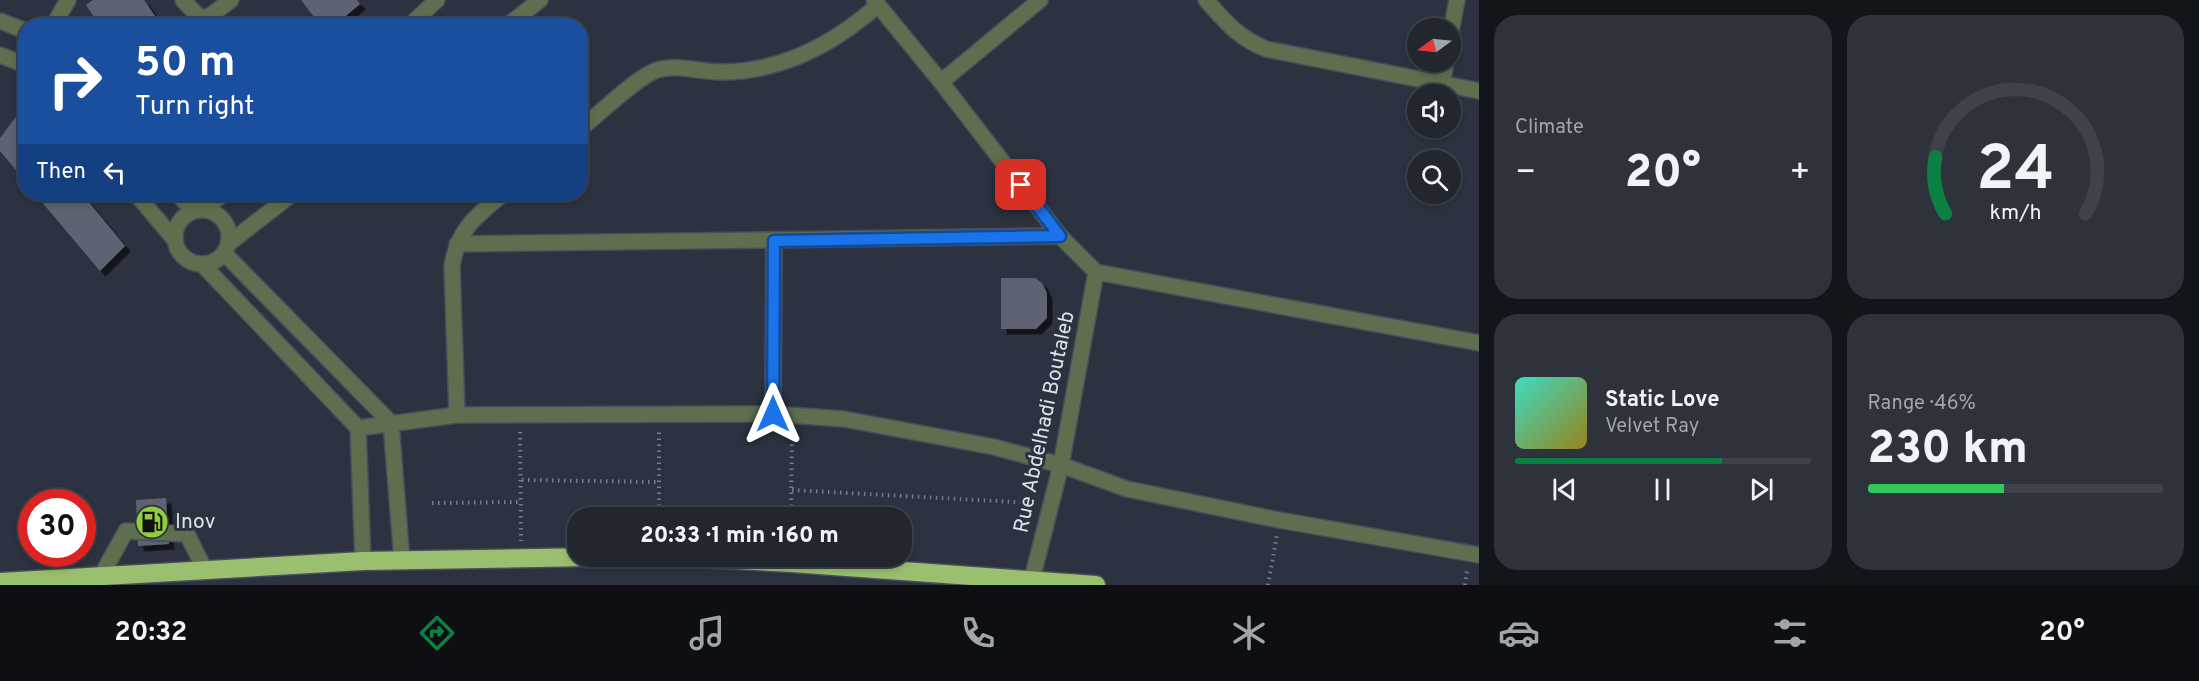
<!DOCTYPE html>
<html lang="en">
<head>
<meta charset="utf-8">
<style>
	body { margin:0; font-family:Overpass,sans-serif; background:#2d323b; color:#f1f3f6; height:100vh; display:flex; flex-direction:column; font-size:22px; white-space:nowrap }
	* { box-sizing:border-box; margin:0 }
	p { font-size:20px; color:#a2a5aa }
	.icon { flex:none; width:33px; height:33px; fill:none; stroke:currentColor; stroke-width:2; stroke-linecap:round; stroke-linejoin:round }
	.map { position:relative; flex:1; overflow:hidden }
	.details { display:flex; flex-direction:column; gap:15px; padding:15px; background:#12151a; width:720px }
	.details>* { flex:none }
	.top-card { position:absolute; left:18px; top:18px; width:570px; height:183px; border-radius:24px; box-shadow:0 3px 9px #0003,0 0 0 2px #3e434b; background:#1a4fa0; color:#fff; overflow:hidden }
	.needle { width:39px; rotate:255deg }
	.fabs { position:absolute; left:1407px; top:18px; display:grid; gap:12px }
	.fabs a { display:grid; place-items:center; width:54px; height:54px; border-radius:50%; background:#21262f; box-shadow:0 3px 9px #0003,0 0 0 2px #3e434b; font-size:30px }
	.speed { position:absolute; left:18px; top:489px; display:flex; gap:12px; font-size:30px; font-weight:700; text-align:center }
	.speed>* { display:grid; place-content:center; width:78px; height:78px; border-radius:50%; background:#21262f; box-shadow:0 3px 9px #0003,0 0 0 2px #3e434b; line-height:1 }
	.speed .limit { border:9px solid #d22; background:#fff; color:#111 }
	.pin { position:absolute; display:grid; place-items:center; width:51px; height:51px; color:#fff; margin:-26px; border-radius:12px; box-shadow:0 3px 9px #0006 }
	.me { position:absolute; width:66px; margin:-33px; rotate:0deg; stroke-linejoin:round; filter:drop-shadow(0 0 4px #0008) }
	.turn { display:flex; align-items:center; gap:21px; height:126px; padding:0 18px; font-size:27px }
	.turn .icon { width:78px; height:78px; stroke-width:2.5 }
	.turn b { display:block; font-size:42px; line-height:51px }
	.then { display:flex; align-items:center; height:57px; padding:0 18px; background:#0003; gap:12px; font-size:22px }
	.big { font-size:45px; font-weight:800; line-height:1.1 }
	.details .card { flex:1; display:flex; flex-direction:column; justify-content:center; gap:9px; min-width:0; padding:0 21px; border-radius:24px; background:#2d323b }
	.details .dial { align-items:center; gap:0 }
	.dial svg { height:156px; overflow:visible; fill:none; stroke:#3e434b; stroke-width:7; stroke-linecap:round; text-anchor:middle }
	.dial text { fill:#f1f3f6; stroke:none }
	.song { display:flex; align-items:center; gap:18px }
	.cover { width:72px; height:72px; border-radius:9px; background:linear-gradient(135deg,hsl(170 70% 55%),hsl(50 70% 35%)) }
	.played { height:6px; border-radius:3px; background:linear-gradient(90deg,#0b8043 70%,#3e434b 70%) }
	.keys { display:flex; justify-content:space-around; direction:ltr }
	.heat { display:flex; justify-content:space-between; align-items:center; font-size:33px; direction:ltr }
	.charge { height:9px; border-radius:4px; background:linear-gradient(90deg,#34c759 46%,#3e434b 0) }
	.details .tiles { flex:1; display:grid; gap:15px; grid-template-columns:repeat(2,1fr) }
	.trip { position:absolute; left:567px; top:507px; width:345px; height:60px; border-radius:24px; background:#21262f; box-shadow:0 3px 9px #0003,0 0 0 2px #3e434b; font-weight:800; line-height:60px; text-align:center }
	.dock { display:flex; height:96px; justify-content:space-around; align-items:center; background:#0d0f13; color:#a2a5aa }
	.dock .icon { width:42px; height:42px }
	.dock .current { color:#0b8043 }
	.dock b { font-size:27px; color:#f1f3f6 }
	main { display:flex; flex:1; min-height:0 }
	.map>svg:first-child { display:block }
	.building { fill:#5d6373; filter:url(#shadow) }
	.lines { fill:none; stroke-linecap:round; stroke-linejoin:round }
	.minor-casing { stroke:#484e5b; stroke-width:18 }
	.highway-casing { stroke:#484e5b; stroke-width:21 }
	.path { stroke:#787d89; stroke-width:4; stroke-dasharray:1.5 4.5; stroke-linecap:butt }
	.minor { stroke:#5f6e4e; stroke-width:15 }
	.highway { stroke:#9ac06f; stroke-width:18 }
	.route-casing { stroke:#114b97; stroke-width:15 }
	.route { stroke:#1a73e8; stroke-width:10 }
	.labels { text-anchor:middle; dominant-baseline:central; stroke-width:6; stroke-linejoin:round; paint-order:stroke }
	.street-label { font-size:21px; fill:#dee2eb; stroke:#2c323f }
	.poi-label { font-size:21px; fill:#dee2eb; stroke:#2c323f; text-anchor:start }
</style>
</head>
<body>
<main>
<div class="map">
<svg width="1479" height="585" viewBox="0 0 1479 585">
	<defs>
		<filter id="shadow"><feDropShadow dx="5.5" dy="5.5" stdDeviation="0" flood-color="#0009"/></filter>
	</defs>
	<rect width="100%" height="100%" fill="#2c323f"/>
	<path class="building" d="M93 0H144L162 26H100L86 5Z
		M301 0H357L360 4 334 26H321Z
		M18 114 26 124V182L0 151V138Z
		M35 194H82L125 246 100 271Z
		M1001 278H1035L1042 283 1047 293V318L1036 329H1001Z
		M166 498 169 544 138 546 136 500Z"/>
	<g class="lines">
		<g class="minor-casing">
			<path id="minor" d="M183 0 198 16 207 18 231 0
				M874 0 941 82 1060 236 1096 272 1479 343
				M1206 0C1226 22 1237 37 1266 49L1479 91
				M0 21 26 31
				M53 26 68 0
				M409 26 437 0
				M507 26 540 0
				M1450 37 1457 0
				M0 55 26 65
				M941 82 1040 0
				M1442 84 1446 62
				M580 129C598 115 637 77 657 70 676 64 701 72 721 72 781 72 834 44 878 5
				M136 194 174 239
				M178 194 193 211
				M204 209 223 194
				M175 237a27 27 0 1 1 54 0a27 27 0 1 1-54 0Z
				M228 244 292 194
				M457 244 1060 236
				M224 253 391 423 402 561
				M202 264 358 428 363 561
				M773 414 774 241
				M457 415 452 266C458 229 476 216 503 194
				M358 428 457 415 773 414 844 419 994 447 1061 465 1127 489 1279 520 1479 555
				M101 576 126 531 187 534 205 570
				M1032 579 1061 465 1096 272"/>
		</g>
		<g class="highway-casing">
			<path id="highway" d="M660 556 791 563 1096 585
				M0 582 363 561 647 556"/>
		</g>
		<path class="path" d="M520 432 521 541
			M522 480 659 482
			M792 490 1033 503
			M432 503 522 502
			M659 507 791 512
			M659 518V431
			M791 518 792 431
			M1268 585 1277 535
			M1465 585 1467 571"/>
		<use href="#minor" class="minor"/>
		<use href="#highway" class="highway"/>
	</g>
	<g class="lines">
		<g class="route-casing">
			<path id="route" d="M773 414 774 241 1060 236 1021 185"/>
		</g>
		<use href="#route" class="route"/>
	</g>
	<defs>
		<g id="fuel-disc" transform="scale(1.725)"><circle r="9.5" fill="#93cd3e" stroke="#2c323f"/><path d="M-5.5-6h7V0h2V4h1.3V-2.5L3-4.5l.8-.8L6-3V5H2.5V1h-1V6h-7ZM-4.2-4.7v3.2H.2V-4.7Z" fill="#111"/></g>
	</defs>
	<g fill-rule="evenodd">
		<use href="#fuel-disc" x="152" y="522"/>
	</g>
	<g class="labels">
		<g class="street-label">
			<text transform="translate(1045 422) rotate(-78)">Rue Abdelhadi Boutaleb</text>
		</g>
		<g class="poi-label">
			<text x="175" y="522">Inov</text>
		</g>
	</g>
</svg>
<div class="fabs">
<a><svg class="needle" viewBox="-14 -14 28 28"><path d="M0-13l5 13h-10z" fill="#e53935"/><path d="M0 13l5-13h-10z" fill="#a2a5aa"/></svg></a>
<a><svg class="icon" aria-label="sound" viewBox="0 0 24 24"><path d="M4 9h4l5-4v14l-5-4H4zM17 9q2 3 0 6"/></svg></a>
<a><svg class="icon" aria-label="search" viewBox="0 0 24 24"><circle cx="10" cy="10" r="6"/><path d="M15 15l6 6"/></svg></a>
</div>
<div class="speed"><div class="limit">30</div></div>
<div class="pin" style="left:1021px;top:185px;background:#d93025"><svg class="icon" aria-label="arrive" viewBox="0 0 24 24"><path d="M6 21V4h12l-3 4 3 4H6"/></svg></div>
<svg class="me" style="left:773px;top:414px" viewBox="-20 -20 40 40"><path d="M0-17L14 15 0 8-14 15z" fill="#1a73e8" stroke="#fff" stroke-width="4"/></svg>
<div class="trip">20:33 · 1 min · 160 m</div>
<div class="top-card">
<div class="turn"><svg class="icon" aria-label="right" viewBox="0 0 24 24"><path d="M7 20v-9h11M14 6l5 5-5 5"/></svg><div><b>50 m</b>Turn right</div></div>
<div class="then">Then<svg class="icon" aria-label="left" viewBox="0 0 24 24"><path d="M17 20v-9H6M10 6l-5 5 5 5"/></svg></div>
</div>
</div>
<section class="details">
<div class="tiles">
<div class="card"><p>Climate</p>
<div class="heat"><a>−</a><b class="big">20°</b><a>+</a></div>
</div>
<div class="card dial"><svg viewBox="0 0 100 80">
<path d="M14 69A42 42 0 1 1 86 69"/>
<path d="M14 69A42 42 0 0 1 9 40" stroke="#0b8043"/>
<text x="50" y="56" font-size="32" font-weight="700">24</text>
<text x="50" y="72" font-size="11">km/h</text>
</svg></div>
<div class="card">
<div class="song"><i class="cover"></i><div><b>Static Love</b><p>Velvet Ray</p></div></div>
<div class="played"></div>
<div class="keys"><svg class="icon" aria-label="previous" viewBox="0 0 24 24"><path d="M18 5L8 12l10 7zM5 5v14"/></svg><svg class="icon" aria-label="pause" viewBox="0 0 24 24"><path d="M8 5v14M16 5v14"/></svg><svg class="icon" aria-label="next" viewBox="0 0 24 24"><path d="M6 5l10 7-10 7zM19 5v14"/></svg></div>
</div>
<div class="card"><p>Range · 46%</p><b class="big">230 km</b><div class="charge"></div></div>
</div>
</section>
</main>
<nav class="dock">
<b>20:32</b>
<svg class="icon current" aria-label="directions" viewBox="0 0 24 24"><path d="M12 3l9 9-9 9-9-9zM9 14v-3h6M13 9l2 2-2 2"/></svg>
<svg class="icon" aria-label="music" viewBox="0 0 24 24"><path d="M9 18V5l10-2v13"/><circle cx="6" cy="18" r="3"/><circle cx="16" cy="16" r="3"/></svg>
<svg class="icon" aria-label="phone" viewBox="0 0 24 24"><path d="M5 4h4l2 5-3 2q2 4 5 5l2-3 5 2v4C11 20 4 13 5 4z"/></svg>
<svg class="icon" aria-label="climate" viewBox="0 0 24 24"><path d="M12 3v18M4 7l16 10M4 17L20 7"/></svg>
<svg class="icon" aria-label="car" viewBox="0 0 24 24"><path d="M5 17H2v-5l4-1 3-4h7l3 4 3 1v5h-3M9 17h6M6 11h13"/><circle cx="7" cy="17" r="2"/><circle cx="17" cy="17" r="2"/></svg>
<svg class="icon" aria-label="filters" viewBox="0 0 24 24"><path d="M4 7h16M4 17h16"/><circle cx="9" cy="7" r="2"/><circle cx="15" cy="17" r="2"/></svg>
<b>20°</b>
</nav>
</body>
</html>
